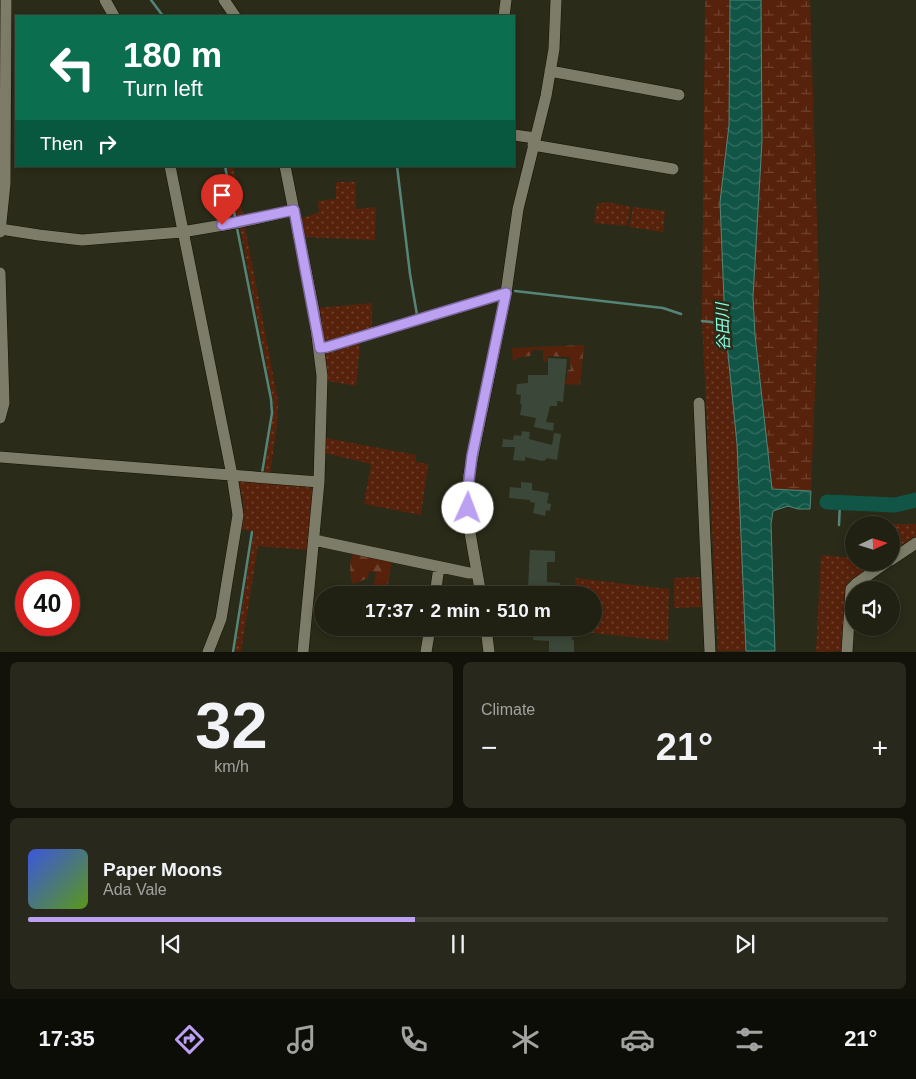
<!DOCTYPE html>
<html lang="en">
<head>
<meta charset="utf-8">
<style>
	body { margin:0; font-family:Helvetica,"Noto Sans JP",sans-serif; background:#28281c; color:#f1f3f6; height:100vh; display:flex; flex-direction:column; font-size:19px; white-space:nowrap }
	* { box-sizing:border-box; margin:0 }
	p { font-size:16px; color:#a2a3a0 }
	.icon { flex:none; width:28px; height:28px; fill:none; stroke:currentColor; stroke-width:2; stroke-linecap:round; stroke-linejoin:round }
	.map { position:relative; height:652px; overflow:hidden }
	.panel { display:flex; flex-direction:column; gap:10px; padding:10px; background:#12120a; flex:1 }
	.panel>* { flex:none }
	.guide { position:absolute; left:15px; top:15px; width:500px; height:152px; border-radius:0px; box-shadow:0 2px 8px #0003,0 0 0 1px #3d3e33; background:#0b6e4f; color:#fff; overflow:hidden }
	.needle { width:32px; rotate:86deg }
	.controls { position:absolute; left:845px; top:516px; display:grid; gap:10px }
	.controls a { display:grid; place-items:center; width:55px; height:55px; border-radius:50%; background:#202013; box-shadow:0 2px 8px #0003,0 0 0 1px #3d3e33; font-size:25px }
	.speed { position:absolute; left:15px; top:571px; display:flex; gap:10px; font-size:25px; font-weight:700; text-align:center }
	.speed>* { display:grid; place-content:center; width:65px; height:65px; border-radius:50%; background:#202013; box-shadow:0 2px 8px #0003,0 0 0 1px #3d3e33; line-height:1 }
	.speed .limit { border:8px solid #d22; background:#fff; color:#111 }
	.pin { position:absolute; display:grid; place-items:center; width:42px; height:42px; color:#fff; margin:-51px -21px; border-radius:50% 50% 50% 0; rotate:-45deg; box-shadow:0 0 5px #0007 }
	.pin .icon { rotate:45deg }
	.me { position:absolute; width:55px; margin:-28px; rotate:2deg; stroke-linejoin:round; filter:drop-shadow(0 0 4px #0008) }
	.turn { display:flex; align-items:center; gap:18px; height:105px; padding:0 25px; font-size:22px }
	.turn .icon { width:65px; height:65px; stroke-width:2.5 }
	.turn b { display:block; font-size:35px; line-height:42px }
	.then { display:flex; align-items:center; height:48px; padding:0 25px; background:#0003; gap:10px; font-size:19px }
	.big { font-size:38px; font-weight:700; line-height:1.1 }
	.panel .card { flex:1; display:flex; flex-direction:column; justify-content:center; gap:8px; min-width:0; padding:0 18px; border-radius:8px; background:#28281c }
	.panel .dial { align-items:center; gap:0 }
	.dial b { font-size:65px; line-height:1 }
	.song { display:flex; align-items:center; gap:15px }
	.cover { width:60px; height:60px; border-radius:8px; background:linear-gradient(135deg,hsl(230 70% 55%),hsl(90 70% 35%)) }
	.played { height:5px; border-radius:2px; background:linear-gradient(90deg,#bca0f2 45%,#3d3e33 45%) }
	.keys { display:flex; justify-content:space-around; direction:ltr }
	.heat { display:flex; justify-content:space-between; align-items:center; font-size:28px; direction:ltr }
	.panel .tiles { flex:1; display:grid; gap:10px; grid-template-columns:1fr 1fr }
	.card:last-child { grid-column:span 2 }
	.trip { position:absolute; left:314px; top:586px; width:288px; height:50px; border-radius:25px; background:#202013; box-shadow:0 2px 8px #0003,0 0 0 1px #3d3e33; font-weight:700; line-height:50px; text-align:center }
	.tab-bar { display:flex; height:80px; justify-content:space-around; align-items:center; background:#0d0d08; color:#a2a3a0 }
	.tab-bar .icon { width:35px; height:35px }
	.tab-bar .active { color:#bca0f2 }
	.tab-bar b { font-size:22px; color:#f1f3f6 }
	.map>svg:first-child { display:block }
	.grass { fill:url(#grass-dots) }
	.forest { fill:url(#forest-firs) }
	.wetland { fill:url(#wetland-marsh) }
	.water { fill:url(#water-waves); stroke:#558578 }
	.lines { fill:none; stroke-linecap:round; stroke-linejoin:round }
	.stream { stroke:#558578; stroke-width:2.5 }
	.river { stroke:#115547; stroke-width:15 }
	.building { fill:#3b4839 }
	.minor-casing { stroke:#131304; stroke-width:12 }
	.minor { stroke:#7c7c68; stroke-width:11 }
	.route-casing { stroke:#7a689d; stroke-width:12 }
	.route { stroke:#bca0f2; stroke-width:9 }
	.labels { text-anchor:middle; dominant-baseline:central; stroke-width:5; stroke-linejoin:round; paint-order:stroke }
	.water-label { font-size:16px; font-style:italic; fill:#88fee0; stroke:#2b2b19 }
</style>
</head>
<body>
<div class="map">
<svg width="916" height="652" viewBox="0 0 916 652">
	<defs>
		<pattern id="grass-dots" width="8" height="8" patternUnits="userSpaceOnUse" patternTransform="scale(1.25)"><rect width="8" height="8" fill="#57220b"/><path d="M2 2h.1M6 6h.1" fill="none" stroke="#70432f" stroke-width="1.8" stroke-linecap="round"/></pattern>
		<pattern id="forest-firs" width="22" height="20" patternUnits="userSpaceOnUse" patternTransform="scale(1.25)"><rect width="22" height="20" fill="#57220b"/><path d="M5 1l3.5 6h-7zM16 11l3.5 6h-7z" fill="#70432f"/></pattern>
		<pattern id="wetland-marsh" width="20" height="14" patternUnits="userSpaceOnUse" patternTransform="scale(1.25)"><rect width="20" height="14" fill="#57220b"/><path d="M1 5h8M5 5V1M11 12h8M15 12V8" fill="none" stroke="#70432f"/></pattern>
		<pattern id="water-waves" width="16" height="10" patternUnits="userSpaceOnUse" patternTransform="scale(1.25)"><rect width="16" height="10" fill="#115547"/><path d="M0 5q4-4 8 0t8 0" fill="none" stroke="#346e62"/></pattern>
	</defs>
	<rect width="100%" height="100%" fill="#2b2b19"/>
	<path class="grass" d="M227 166H233L243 216 237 217Z
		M336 182H356V209L376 207 375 240 303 237 300 219 319 212 318 201 336 199Z
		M607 202 631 207 627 226 594 223 597 204Z
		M633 207 665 211 663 232 629 227Z
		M245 227 278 401 277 424 270 475 264 474 272 421 273 400 240 228Z
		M372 303V328L323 342 318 308Z
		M702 321 725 324 737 444 746 651H718Z
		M360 343 356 386 327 381 325 357 327 352Z
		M326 438 416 455V462L428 464 421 515 364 504 371 464 325 453Z
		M239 481 312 486 313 487 307 550 258 546 241 651 235 652 254 531 239 529C249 517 241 495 239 481Z
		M860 524H916V536L891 553V525H860Z
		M821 555 854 558V562L877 563 848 582 846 586 842 651 816 652Z
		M700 577 701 607 674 608V578Z
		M575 578 669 589 668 641 575 631V628H592V595H575Z"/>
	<path class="forest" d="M584 345 580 385 551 383V379H567V371L571 369 569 357 548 356 546 362 543 361V350H532L530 356 519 357 513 362 512 348Z
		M353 552 392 561 386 595H348L351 588 364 584 366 588V594L372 593 376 572 369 571 368 578 354 584 351 581 350 563Z"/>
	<path class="wetland" d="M705 0H730L729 125 720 202 725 324 702 321Z
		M761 0H810L819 288 811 491 772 489 755 335 753 297 762 141Z"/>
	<path class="water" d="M730 0H761L762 141 753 297 755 335 772 489 811 491 810 509H798L788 506 773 511 771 524 775 651H746L737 444 725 324 720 202 729 125Z"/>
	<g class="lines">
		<path class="stream" d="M151 0 163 16
			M225 166 235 217
			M397 166 410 274 417 315
			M237 228 271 399 272 413 262 473
			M515 291 663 308 681 314
			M702 321 727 324
			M839 525 840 503
			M233 652 252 532"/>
		<path class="river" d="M827 502 895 505 916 500"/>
	</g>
	<path class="building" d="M548 358 567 359 563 402 557 401V406H550L546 422 554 423 553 431 534 427 536 418 520 415 522 404H520L521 395 516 394 517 384 528 383V375H548Z
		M522 431 530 432 529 439 552 445 554 433 561 434 557 460 546 458V460L542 461 525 457V461L513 460 515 447H502L503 439 513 440 514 435 521 436Z
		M521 482 532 483V490L549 493 547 503 551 504 550 511 546 510 545 516 533 513 535 503 530 502V500L509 498 510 487 521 488Z
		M530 550 555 551V562H547V582L560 583 558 595H545L546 588 528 587Z
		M555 628H573L572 640H574V652H549V641L533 640 534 632 555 634Z"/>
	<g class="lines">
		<g class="minor-casing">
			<path id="minor" d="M105 0 114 16
				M224 0 235 16
				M504 16 506 0
				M550 71 679 95
				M514 135 535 138
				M533 145 673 169
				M170 166 232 475 238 515 221 619 208 652
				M285 166 314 311 322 376 319 482 303 652
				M0 229 39 235 82 240 182 232 241 222 294 210
				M0 232 5 184 6 0
				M0 273 4 403 0 418
				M319 348 327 347 506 293
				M699 403 710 652
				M0 457 319 482
				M314 540 469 573H477
				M891 560 916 543
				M435 595 439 567
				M481 595 469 527 468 508 469 475 506 293 518 209 546 96 554 49 556 0
				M486 628 489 652
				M426 652 430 628
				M847 652 851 589 857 583 887 562"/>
		</g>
		<use href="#minor" class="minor"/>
	</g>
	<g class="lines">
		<g class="route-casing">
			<path id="route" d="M222 225 294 210 320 348 327 347 506 293 472 456 468 488V508"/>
		</g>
		<use href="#route" class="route"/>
	</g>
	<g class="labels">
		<g class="water-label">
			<text transform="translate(723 327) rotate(-92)">谷田川</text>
		</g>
	</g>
</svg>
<div class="controls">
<a><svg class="needle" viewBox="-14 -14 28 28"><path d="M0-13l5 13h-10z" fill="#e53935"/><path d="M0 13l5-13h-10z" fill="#a2a3a0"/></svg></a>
<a><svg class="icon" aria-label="sound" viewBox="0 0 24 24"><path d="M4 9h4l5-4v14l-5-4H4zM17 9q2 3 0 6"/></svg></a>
</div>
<div class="speed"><div class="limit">40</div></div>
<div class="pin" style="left:222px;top:225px;background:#d93025"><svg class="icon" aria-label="arrive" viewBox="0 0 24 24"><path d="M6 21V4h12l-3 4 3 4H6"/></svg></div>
<svg class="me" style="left:468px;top:508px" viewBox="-20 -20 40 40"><circle r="19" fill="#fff"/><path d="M0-13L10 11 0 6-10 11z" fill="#bca0f2"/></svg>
<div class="trip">17:37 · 2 min · 510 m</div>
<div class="guide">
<div class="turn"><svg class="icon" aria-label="left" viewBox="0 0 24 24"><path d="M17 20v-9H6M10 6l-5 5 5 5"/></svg><div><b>180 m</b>Turn left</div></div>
<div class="then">Then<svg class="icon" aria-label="right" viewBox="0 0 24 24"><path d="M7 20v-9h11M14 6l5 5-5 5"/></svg></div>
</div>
</div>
<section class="panel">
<div class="tiles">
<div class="card dial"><b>32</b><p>km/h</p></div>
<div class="card"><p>Climate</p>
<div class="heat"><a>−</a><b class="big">21°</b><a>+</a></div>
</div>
<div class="card">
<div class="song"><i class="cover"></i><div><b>Paper Moons</b><p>Ada Vale</p></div></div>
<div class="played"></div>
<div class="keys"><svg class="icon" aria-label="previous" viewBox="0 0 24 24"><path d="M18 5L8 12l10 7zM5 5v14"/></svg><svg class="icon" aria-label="pause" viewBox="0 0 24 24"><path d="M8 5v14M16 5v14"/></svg><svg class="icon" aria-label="next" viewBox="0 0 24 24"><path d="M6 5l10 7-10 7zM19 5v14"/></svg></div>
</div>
</div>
</section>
<nav class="tab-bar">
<b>17:35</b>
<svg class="icon active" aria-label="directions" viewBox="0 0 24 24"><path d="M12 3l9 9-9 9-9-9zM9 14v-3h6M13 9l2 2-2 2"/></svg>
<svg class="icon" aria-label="music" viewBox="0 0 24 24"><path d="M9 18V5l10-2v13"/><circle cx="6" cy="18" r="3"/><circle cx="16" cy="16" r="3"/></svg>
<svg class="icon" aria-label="phone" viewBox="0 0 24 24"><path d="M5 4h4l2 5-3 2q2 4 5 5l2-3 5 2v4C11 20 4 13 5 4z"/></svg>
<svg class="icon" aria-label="climate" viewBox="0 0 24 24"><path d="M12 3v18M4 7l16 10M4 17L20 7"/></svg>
<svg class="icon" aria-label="car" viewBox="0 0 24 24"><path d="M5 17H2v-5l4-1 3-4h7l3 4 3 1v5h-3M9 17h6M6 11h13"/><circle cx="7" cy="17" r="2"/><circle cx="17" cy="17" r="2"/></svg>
<svg class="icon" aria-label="filters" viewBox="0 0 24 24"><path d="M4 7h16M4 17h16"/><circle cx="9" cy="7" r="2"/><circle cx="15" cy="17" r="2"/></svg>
<b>21°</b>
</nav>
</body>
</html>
